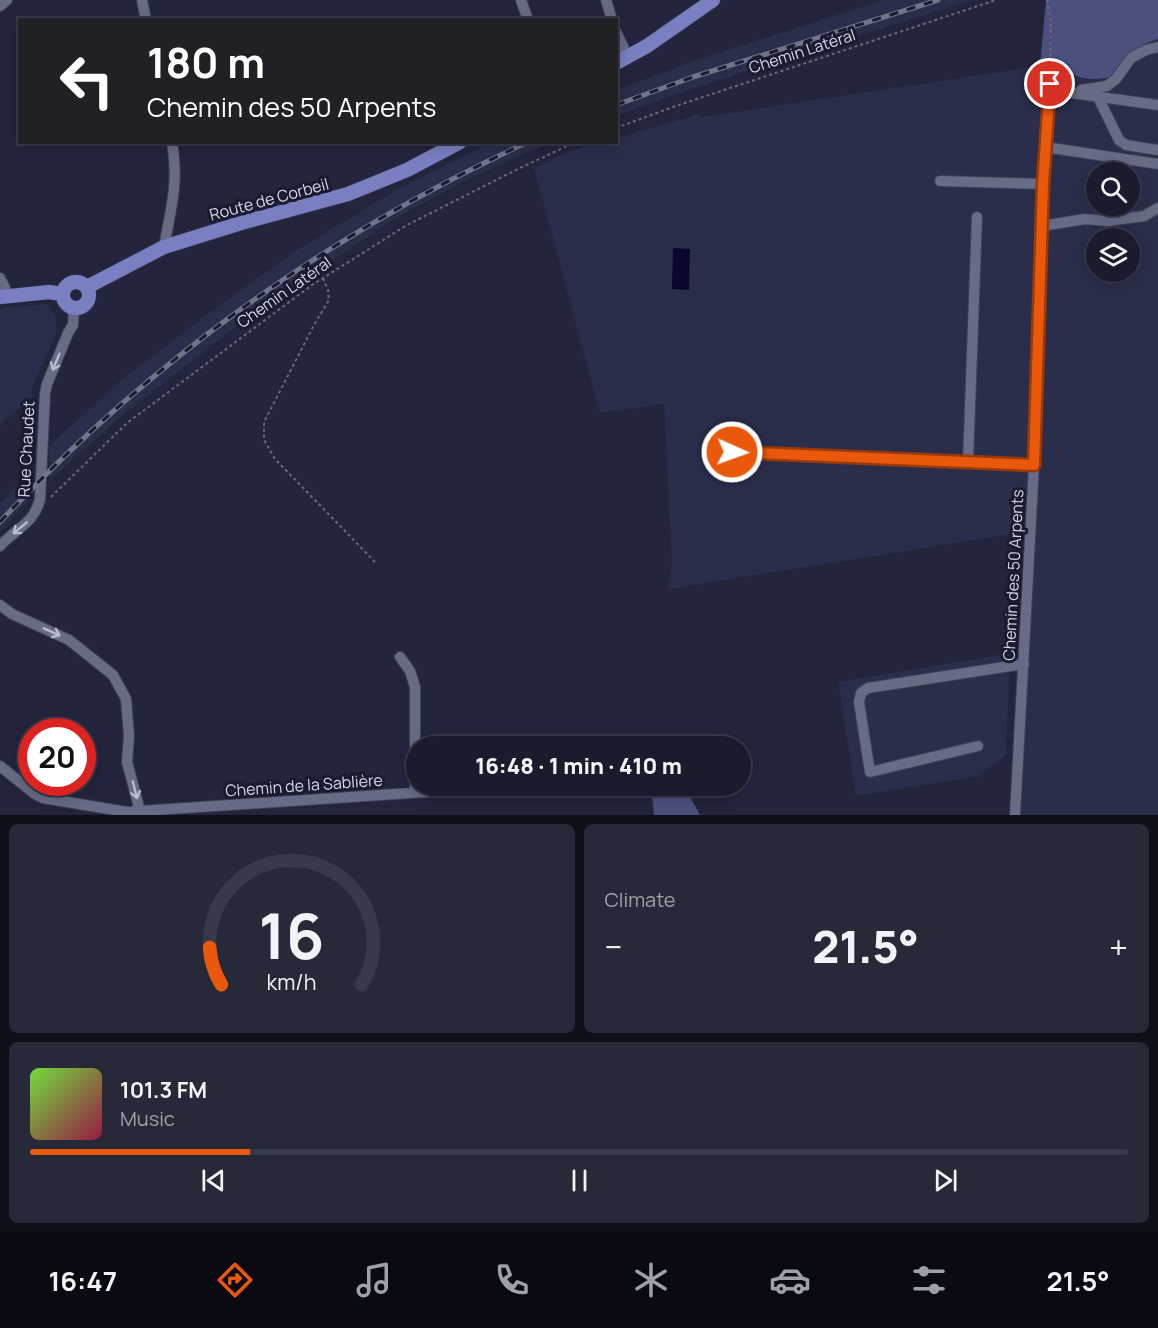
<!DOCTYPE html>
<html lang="en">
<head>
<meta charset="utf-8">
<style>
	body { margin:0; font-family:Manrope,sans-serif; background:#272939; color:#f1f3f6; height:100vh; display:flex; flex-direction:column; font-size:22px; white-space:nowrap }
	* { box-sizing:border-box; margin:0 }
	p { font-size:20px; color:#9fa1aa }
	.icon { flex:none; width:33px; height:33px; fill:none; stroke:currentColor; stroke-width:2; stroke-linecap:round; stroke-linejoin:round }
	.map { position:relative; height:815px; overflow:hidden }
	.drawer { display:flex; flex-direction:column; gap:9px; padding:9px; background:#0e0f19; flex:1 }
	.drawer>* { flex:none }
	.guide { position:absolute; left:18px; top:18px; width:600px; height:126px; border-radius:0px; box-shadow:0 3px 15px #0003,0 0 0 2px #383a49; background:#202124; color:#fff; overflow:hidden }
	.controls { position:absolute; left:1086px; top:162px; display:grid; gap:12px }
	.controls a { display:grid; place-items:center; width:54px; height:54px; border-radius:50%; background:#1a1c2d; box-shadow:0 3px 15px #0003,0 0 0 2px #383a49; font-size:30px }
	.speed { position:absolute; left:18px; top:718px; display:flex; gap:12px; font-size:30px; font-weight:700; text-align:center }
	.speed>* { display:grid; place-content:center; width:78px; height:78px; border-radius:50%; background:#1a1c2d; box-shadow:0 3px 15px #0003,0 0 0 2px #383a49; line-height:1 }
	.speed .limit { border:9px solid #d22; background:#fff; color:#111 }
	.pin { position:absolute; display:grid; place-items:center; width:51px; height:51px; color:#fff; margin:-26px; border:3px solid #fff; border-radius:50%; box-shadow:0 2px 6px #0007 }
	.me { position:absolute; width:66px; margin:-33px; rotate:92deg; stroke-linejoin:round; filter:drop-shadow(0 0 4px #0008) }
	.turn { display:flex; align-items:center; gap:21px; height:126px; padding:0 30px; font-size:27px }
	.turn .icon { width:78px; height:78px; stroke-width:2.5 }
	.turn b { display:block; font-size:42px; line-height:51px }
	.big { font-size:45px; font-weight:800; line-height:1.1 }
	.drawer .tile { flex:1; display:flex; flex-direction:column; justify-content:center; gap:9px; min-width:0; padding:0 21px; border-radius:9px; background:#272939 }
	.drawer .dial { align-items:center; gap:0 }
	.dial svg { height:156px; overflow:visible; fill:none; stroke:#383a49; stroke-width:7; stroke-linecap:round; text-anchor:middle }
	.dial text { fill:#f1f3f6; stroke:none }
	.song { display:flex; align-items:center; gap:18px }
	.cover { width:72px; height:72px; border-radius:9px; background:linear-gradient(135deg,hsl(100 70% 55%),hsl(340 70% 35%)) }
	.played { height:6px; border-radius:3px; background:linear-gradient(90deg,#ea580c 20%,#383a49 20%) }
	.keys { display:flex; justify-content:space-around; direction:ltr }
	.heat { display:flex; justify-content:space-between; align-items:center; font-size:33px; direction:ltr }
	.drawer .tiles { flex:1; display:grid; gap:9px; grid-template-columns:1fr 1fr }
	.tile:last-child { grid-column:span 2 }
	.trip { position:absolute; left:406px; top:736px; width:345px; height:60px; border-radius:30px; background:#1a1c2d; box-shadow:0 3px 15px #0003,0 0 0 2px #383a49; font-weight:800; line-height:60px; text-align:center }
	.dock { display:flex; height:96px; justify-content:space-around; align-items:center; background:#0a0b12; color:#9fa1aa }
	.dock .icon { width:42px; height:42px }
	.dock .active { color:#ea580c }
	.dock b { font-size:27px; color:#f1f3f6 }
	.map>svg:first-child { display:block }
	.built { fill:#2b2e4b; fill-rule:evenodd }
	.forest { fill:#4b507e }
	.water { fill:#0a072f }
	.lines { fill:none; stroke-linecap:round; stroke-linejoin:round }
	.minor-casing { stroke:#404155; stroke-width:12 }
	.major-casing { stroke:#404155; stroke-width:15 }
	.path { stroke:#696b7f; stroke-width:2; stroke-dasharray:3 3; stroke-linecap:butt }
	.minor { stroke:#676b86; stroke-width:10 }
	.major { stroke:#797fc1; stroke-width:14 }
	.rail-casing { stroke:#727589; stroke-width:5 }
	.rail { stroke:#191b31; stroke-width:3; stroke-dasharray:9; stroke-linecap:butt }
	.oneway { stroke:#b9bbce }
	.route-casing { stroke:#983908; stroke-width:15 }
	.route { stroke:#ea580c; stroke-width:10 }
	.labels { text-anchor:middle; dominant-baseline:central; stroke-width:6; stroke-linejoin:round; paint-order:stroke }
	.street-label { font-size:16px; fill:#d4d6e6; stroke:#191b31 }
</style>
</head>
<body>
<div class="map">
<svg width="1158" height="815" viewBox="0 0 1158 815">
	<rect width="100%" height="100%" fill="#22253c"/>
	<path class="built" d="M884 0H972L673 95 617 116V90L696 60Z
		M1158 39V815H1013L1018 631 1030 531 668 589 672 563 664 404 600 413 534 168 569 151 600 143 616 142 617 138 699 114 703 117 1040 66 1043 72 1061 68 1076 77H1111L1128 55 1143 44ZM1096 172H1130V206H1096ZM1096 238H1130V272H1096Z
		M490 143H549L465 181 401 215 260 308 118 419 50 481 49 446 118 383 206 315 297 250 396 190Z
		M47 304 56 317V334L31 390 32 397 0 425V308Z
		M29 473 33 494 0 532V503Z
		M1010 653 1006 755 978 776 856 796 838 682Z"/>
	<path class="forest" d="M1046 0H1158V39C1135 46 1124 57 1111 77 1090 81 1078 79 1061 68L1043 72 1040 66Z
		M651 786H684L700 815H654Z"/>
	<path class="water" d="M673 248 690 249 689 290 672 289Z"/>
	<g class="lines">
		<g class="minor-casing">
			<path id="minor" d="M142 0 146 20
				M521 0 528 20
				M606 0 612 20
				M0 6 7 0
				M616 32 628 57
				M1050 90 1158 105
				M1081 90 1107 86 1116 79 1131 58 1146 50 1158 47
				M1097 95 1119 140 1126 145 1158 150
				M1045 147 1158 164
				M940 181 1043 184
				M1042 226 1085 219 1108 221 1144 216 1158 208
				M164 247C171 208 179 183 172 142
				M0 278 5 288 6 296
				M732 452 1034 465
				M968 462 977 217
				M0 546C15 529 34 524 40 499L45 393 47 384 68 333 73 325 74 308
				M0 605 12 614 69 640 113 675 126 699 129 736 127 762 141 815
				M400 657 410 671 415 687V792
				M978 746 870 772 859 702 861 693 868 688 1024 664
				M0 766 35 794 43 798 127 812 140 811 470 789
				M1015 815 1034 465 1043 184 1050 84"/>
		</g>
		<g class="major-casing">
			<path id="major" d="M616 63 647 46 713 0
				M63 295a13 13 0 1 1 26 0a13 13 0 1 1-26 0Z
				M87 287 164 247 241 223 348 194 407 170 460 142
				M0 297 49 292 62 294"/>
		</g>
		<path class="path" d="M1047 0 1051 21 1050 74
			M616 128 673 107 996 0
			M323 278 328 290 329 300 314 325 264 422V440L275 459 377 564
			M51 497 127 423 312 285 407 225 520 168 576 142"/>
		<use href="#minor" class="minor"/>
		<use href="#major" class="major"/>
		<g class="rail-casing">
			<path id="rail" d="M616 105 693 77 938 0
				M0 522C148 362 330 233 528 142"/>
		</g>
		<use href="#rail" class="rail"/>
	</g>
	<defs><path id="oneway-shaft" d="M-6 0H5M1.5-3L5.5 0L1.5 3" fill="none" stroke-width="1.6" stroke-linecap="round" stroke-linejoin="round" transform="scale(1.5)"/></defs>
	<g class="oneway">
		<use href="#oneway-shaft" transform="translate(56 362) rotate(113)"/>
		<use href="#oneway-shaft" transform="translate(20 528) rotate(140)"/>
		<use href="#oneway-shaft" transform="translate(52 632) rotate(24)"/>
		<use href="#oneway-shaft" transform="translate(135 790) rotate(75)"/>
	</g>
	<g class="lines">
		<g class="route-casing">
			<path id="route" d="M732 452 1034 465 1043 184 1050 84"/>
		</g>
		<use href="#route" class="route"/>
	</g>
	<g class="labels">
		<g class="street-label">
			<text transform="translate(802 51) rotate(-18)">Chemin Latéral</text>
			<text transform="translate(269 199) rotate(-15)">Route de Corbeil</text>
			<text transform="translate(284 292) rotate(-35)">Chemin Latéral</text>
			<text transform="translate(26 449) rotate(-87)">Rue Chaudet</text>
			<text transform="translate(1013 575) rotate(-87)">Chemin des 50 Arpents</text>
			<text transform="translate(304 785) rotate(-4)">Chemin de la Sablière</text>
		</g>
	</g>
</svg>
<div class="controls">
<a><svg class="icon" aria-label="search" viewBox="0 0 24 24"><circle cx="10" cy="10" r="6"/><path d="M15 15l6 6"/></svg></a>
<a><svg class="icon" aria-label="layers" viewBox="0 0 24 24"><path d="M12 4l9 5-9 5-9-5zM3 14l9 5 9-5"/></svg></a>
</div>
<div class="speed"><div class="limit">20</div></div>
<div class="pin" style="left:1050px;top:84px;background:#d93025"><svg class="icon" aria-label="arrive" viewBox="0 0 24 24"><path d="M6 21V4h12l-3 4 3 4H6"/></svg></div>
<svg class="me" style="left:732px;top:452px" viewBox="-20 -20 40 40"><circle r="17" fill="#ea580c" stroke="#fff" stroke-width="3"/><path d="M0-11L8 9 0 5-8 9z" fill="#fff"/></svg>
<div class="trip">16:48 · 1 min · 410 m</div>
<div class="guide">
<div class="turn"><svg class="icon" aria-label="left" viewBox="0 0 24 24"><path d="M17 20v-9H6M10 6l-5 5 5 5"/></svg><div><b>180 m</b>Chemin des 50 Arpents</div></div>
</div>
</div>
<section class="drawer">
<div class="tiles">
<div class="tile dial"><svg viewBox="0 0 100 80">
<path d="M14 69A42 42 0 1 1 86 69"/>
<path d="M14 69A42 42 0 0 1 8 50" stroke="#ea580c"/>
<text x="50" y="56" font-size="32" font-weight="700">16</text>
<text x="50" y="72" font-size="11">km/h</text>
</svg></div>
<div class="tile"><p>Climate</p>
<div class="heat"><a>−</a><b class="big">21.5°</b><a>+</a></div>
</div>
<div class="tile">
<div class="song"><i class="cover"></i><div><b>101.3 FM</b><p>Music</p></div></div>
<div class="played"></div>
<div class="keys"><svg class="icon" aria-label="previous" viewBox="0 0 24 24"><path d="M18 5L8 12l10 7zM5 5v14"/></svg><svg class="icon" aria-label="pause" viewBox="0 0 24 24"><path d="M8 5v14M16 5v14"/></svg><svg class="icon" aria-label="next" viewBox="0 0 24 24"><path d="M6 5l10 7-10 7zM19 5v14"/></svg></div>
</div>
</div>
</section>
<nav class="dock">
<b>16:47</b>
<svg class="icon active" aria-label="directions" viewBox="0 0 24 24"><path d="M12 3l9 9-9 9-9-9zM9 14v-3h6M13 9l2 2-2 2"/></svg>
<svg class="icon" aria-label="music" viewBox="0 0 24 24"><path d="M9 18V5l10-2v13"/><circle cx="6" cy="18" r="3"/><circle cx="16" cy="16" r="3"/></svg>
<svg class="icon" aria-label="phone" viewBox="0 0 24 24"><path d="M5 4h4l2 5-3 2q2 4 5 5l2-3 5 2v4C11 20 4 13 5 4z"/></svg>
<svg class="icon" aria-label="climate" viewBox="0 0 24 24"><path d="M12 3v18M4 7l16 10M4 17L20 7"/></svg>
<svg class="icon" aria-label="car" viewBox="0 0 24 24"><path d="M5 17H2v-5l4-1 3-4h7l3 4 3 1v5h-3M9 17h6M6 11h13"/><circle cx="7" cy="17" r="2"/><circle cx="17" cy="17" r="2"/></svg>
<svg class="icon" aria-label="filters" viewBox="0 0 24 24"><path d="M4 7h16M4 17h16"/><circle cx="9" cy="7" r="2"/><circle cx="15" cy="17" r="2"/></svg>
<b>21.5°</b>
</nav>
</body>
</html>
